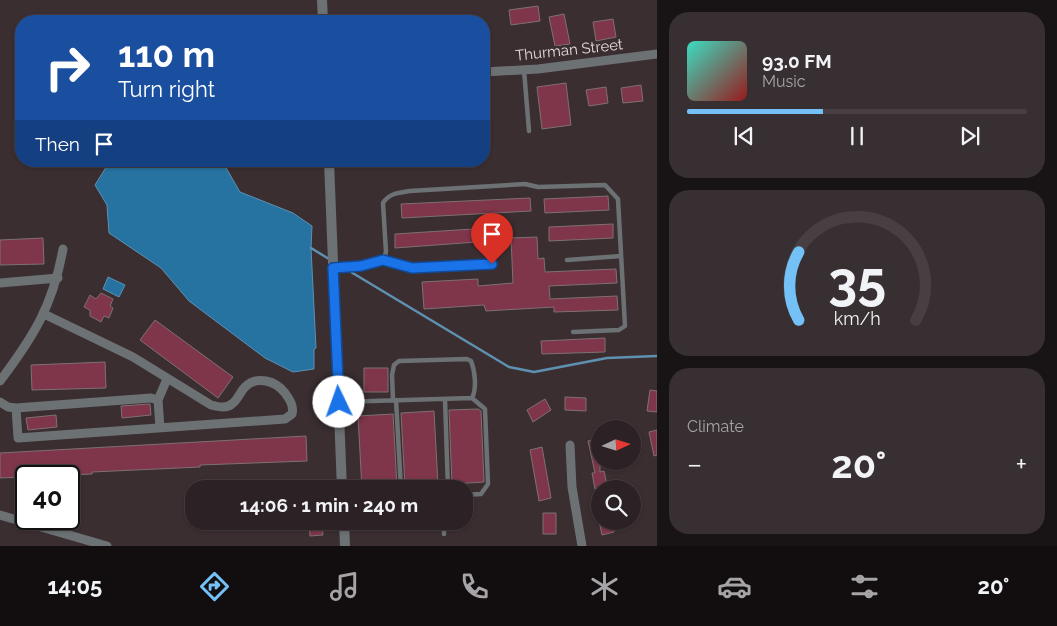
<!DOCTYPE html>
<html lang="en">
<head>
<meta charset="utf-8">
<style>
	body { margin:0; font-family:Raleway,sans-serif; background:#382f32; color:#f1f3f6; height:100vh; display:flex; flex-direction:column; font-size:19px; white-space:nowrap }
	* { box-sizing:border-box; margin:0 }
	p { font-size:16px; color:#a6a4a7 }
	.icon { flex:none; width:28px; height:28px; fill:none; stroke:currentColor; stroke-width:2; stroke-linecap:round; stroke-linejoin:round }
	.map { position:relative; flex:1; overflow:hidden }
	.details { display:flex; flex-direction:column; gap:12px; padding:12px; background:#181314; width:400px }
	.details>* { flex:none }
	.banner { position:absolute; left:15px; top:15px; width:475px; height:152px; border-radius:20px; box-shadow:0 1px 4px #0004,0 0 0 1px #483f42; background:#1a4fa0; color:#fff; overflow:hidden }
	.needle { width:32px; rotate:86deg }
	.controls { position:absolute; left:591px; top:420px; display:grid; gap:10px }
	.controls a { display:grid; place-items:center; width:50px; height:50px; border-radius:50%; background:#2c2225; box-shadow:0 1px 4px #0004,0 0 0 1px #483f42; font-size:25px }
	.speed { position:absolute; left:15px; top:465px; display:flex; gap:10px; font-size:25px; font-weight:700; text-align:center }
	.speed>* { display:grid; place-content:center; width:65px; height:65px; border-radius:50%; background:#2c2225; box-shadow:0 1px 4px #0004,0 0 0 1px #483f42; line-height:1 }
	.speed .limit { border:2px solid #111; border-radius:8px; background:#fff; color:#111 }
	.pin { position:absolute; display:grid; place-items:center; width:42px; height:42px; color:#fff; margin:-51px -21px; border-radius:50% 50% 50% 0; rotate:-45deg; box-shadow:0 0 5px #0007 }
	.pin .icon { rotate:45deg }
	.me { position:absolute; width:55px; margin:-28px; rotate:357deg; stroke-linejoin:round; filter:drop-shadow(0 0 4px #0008) }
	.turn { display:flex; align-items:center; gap:18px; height:105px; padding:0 20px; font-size:22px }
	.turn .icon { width:65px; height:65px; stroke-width:2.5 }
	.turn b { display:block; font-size:35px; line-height:42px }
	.then { display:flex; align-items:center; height:48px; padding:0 20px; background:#0003; gap:10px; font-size:19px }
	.big { font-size:38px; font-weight:700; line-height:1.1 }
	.details .widget { flex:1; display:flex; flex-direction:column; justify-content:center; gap:8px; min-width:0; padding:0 18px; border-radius:20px; background:#382f32 }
	.details .dial { align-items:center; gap:0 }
	.dial svg { height:130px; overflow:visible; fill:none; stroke:#483f42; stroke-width:7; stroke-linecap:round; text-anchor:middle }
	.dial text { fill:#f1f3f6; stroke:none }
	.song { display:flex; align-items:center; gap:15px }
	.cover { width:60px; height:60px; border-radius:8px; background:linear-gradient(135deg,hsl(170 70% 55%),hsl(0 70% 35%)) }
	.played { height:5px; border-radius:2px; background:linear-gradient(90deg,#73c1f6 40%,#483f42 40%) }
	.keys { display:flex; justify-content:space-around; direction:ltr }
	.heat { display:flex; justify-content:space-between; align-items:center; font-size:28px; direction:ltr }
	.trip { position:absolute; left:185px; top:480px; width:288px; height:50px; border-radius:20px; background:#2c2225; box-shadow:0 1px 4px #0004,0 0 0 1px #483f42; font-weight:700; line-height:50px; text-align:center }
	.dock { display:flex; height:80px; justify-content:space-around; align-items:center; background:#120e0f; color:#a6a4a7 }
	.dock .icon { width:35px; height:35px }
	.dock .active { color:#73c1f6 }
	.dock b { font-size:22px; color:#f1f3f6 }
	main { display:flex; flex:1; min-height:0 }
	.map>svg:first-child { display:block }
	.water { fill:#2672a0; stroke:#5e91b1 }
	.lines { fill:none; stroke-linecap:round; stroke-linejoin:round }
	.stream { stroke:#5e91b1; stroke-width:2.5 }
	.building { fill:#7f364b; stroke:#7e7073 }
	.service { stroke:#6c7174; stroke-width:4.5 }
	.minor { stroke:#6c7174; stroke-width:9 }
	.tertiary { stroke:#6c7174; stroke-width:10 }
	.route-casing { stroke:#114b97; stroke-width:12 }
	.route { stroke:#1a73e8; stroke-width:9 }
	.labels { text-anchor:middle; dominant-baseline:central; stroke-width:5; stroke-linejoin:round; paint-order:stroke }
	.street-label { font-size:15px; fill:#e1d9da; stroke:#3a2e31 }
</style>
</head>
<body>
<main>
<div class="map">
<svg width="657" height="546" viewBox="0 0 657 546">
	<rect width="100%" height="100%" fill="#3a2e31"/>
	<path class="water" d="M110 161H222L240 192 293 213 312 226 311 248 316 348 314 349V369L293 372 265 358 189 301 161 268 109 233 107 205 95 185Z
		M108 277 125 285 119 297 103 289Z"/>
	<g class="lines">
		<path class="stream" d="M311 248 329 259
			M336 263 509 367 534 372 607 358 657 356"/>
	</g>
	<path class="building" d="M538 6 540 21 511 25 509 10Z
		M564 14 570 44 555 46 549 17Z
		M613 19 616 37 596 41 593 22Z
		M566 83 571 125 542 129 537 87Z
		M641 85 643 101 623 103 621 88Z
		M606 87 608 103 589 106 586 90Z
		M608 196 609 210 545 213 544 199Z
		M530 198 531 211 402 218 401 204Z
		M613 224V238L549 241V227Z
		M504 227V240L395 248V234Z
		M537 237 538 259 544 258 545 272 616 269 617 283 549 286 550 299 617 296 618 310 554 312V307L486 311 484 305 424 309 422 282 478 279V286L513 283 511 238Z
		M43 238 44 264 0 265V240Z
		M101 293 113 299 110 306 113 308 109 318 104 316 101 322 90 316V310L84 307 90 295 96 299Z
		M155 320 233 377 218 398 140 340Z
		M605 338V352L542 354 541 341Z
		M105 362 106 388 32 390 31 365Z
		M364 368H388V392H364Z
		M650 390 657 391V412L647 411Z
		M565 397 586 398V411L565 410Z
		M545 399 551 410 533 422 527 410Z
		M150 404 151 415 122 418 121 406Z
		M478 409 481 411 484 482 452 484 449 410Z
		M434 411 438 485 405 487 401 413Z
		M393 414 397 487 362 489 358 416Z
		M56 415 57 427 28 430 26 418Z
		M657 430V455L654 456 649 432Z
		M306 436 307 461 200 465V467L92 472V474L0 478V453Z
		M600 438V472L604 471 608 489H595L592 473H595L588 441Z
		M542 447 551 498 539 501 530 450Z
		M543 513H556V534H543Z
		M309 521H322L323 535 310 536Z
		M599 521H612L614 532 602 535Z"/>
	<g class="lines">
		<path class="service" d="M524 70 529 131
			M383 260 412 268 492 264
			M567 260 621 256
			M334 268 361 266 383 260 386 252 383 203C389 193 399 193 410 191L525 184 538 187 605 185 618 199 625 326 619 330 573 332
			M445 399 448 489
			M393 400 392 375 394 365 399 361 467 359 471 361C475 371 477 388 472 398
			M396 400 401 489
			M339 402 472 398 485 409 488 484 481 494 464 495
			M444 521V534"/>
		<path class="minor" d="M484 72 538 69 657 54
			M0 283 58 278
			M0 381C34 336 53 305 63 249
			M0 402 8 407 16 408 18 438 285 419 292 414C294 406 290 400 285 393 276 381 257 375 245 387 240 392 238 399 233 403 227 409 219 407 211 405L133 357 44 314
			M16 408 151 398 158 400
			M160 428 158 400 167 379
			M570 445 572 487 582 546
			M0 515 107 546"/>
		<path class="tertiary" d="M322 0 323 21
			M329 161 342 489
			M344 521 345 546"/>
	</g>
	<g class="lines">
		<g class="route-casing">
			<path id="route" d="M339 402 333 268 361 266 383 260 412 268 492 264"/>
		</g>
		<use href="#route" class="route"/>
	</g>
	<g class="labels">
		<g class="street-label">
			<text transform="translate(569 50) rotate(-6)">Thurman Street</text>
		</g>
	</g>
</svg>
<div class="controls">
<a><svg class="needle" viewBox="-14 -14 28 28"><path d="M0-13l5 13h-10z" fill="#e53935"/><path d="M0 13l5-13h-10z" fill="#a6a4a7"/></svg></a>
<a><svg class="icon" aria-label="search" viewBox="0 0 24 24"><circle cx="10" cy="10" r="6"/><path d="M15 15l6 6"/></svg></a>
</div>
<div class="speed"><div class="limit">40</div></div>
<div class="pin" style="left:492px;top:264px;background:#d93025"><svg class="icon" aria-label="arrive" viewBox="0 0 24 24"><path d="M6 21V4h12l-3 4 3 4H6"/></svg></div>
<svg class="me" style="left:339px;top:402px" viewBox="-20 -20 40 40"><circle r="19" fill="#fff"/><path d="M0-13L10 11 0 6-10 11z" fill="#1a73e8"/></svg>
<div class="trip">14:06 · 1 min · 240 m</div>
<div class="banner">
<div class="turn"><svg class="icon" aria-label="right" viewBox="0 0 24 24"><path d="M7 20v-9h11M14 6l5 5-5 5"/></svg><div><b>110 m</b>Turn right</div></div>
<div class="then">Then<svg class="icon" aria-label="arrive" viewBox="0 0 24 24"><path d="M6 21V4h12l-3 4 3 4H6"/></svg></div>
</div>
</div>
<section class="details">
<div class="widget">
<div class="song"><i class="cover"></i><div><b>93.0 FM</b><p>Music</p></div></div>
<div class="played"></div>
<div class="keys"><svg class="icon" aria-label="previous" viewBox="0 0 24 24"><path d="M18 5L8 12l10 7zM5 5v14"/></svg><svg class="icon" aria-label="pause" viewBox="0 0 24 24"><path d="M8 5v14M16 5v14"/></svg><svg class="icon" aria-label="next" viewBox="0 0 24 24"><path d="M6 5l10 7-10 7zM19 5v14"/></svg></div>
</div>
<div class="widget dial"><svg viewBox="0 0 100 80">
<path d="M14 69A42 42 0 1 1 86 69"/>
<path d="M14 69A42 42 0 0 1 14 27" stroke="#73c1f6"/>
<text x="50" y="56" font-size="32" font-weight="700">35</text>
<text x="50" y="72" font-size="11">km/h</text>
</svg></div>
<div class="widget"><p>Climate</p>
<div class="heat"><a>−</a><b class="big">20°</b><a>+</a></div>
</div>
</section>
</main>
<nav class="dock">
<b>14:05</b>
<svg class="icon active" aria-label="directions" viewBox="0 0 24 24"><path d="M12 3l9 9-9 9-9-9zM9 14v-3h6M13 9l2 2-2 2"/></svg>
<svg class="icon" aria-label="music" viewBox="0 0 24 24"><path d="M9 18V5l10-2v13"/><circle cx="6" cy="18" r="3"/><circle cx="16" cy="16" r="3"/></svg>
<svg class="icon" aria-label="phone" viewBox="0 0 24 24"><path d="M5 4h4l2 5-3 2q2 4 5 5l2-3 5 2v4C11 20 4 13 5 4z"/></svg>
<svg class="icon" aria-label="climate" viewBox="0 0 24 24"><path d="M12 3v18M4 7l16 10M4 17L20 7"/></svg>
<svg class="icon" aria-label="car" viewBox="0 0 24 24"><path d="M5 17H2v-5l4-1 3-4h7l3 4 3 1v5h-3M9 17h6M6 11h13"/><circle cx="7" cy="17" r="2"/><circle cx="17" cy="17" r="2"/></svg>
<svg class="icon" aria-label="filters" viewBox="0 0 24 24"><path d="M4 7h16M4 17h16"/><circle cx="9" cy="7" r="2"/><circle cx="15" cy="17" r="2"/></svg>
<b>20°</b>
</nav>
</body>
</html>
